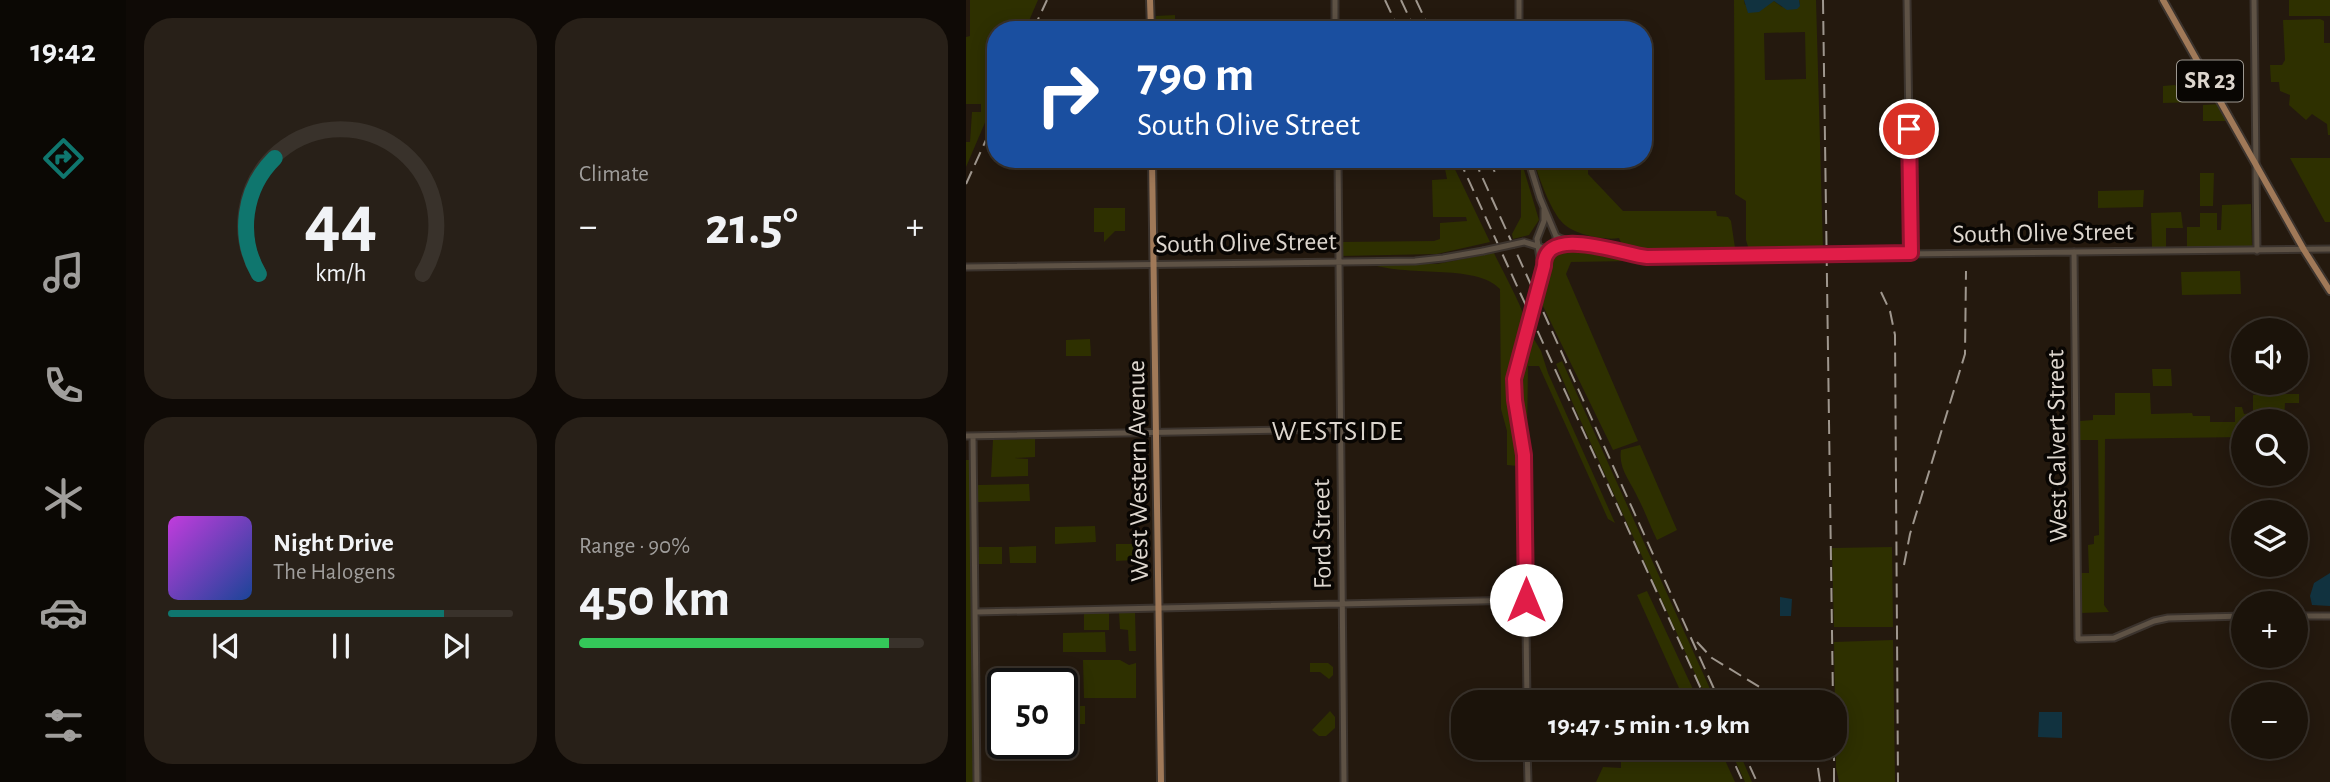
<!DOCTYPE html>
<html lang="en">
<head>
<meta charset="utf-8">
<style>
	body { margin:0; font-family:"Alegreya Sans",sans-serif; background:#282018; color:#f1f3f6; height:100vh; display:flex; flex-direction:column; font-size:26px; white-space:nowrap }
	* { box-sizing:border-box; margin:0 }
	p { font-size:23px; color:#a09e9c }
	.icon { flex:none; width:38px; height:38px; fill:none; stroke:currentColor; stroke-width:2; stroke-linecap:round; stroke-linejoin:round }
	.map { position:relative; flex:1; overflow:hidden }
	.side { display:flex; flex-direction:column; gap:18px; padding:18px; background:#0f0a06; width:840px }
	.side>* { flex:none }
	.guide { position:absolute; left:21px; top:21px; width:665px; height:147px; border-radius:28px; box-shadow:0 4px 18px #0003,0 0 0 2px #39322b; background:#1a4fa0; color:#fff; overflow:hidden }
	.buttons { position:absolute; left:1265px; top:318px; display:grid; gap:14px }
	.buttons a { display:grid; place-items:center; width:77px; height:77px; border-radius:50%; background:#1b130a; box-shadow:0 4px 18px #0003,0 0 0 2px #39322b; font-size:35px }
	.speed { position:absolute; left:21px; top:668px; display:flex; gap:14px; font-size:35px; font-weight:700; text-align:center }
	.speed>* { display:grid; place-content:center; width:91px; height:91px; border-radius:50%; background:#1b130a; box-shadow:0 4px 18px #0003,0 0 0 2px #39322b; line-height:1 }
	.speed .limit { border:4px solid #111; border-radius:10px; background:#fff; color:#111 }
	.pin { position:absolute; display:grid; place-items:center; width:60px; height:60px; color:#fff; margin:-30px; border:4px solid #fff; border-radius:50%; box-shadow:0 2px 7px #0007 }
	.me { position:absolute; width:77px; margin:-38px; rotate:0deg; stroke-linejoin:round; filter:drop-shadow(0 0 5px #0008) }
	.turn { display:flex; align-items:center; gap:24px; height:147px; padding:0 35px; font-size:32px }
	.turn .icon { width:91px; height:91px; stroke-width:2.5 }
	.turn b { display:block; font-size:49px; line-height:60px }
	.big { font-size:52px; font-weight:600; line-height:1.1 }
	.side .widget { flex:1; display:flex; flex-direction:column; justify-content:center; gap:10px; min-width:0; padding:0 24px; border-radius:28px; background:#282018 }
	.side .dial { align-items:center; gap:0 }
	.dial svg { height:182px; overflow:visible; fill:none; stroke:#39322b; stroke-width:7; stroke-linecap:round; text-anchor:middle }
	.dial text { fill:#f1f3f6; stroke:none }
	.song { display:flex; align-items:center; gap:21px }
	.cover { width:84px; height:84px; border-radius:10px; background:linear-gradient(135deg,hsl(290 70% 55%),hsl(220 70% 35%)) }
	.played { height:7px; border-radius:4px; background:linear-gradient(90deg,#0f766e 80%,#39322b 80%) }
	.keys { display:flex; justify-content:space-around; direction:ltr }
	.heat { display:flex; justify-content:space-between; align-items:center; font-size:38px; direction:ltr }
	.charge { height:10px; border-radius:5px; background:linear-gradient(90deg,#34c759 90%,#39322b 0) }
	.side .tiles { flex:1; display:grid; gap:18px; grid-template-columns:repeat(2,1fr) }
	.trip { position:absolute; left:485px; top:690px; width:396px; height:70px; border-radius:28px; background:#1b130a; box-shadow:0 4px 18px #0003,0 0 0 2px #39322b; font-weight:600; line-height:70px; text-align:center }
	main { display:flex; flex:1; min-height:0 }
	.dock { display:flex; flex-direction:column; width:126px; justify-content:space-around; align-items:center; background:#0b0804; color:#a09e9c }
	.dock .icon { width:49px; height:49px }
	.dock .current { color:#0f766e }
	.dock b { font-size:32px; color:#f1f3f6 }
	.map>svg:first-child { display:block }
	.green { fill:#2e3000; fill-rule:evenodd }
	.water { fill:#11323f }
	.lines { fill:none; stroke-linecap:round; stroke-linejoin:round }
	.secondary-casing { stroke:#3b332d; stroke-width:9 }
	.primary-casing { stroke:#3b332d; stroke-width:10 }
	.secondary { stroke:#5e5245; stroke-width:5 }
	.primary { stroke:#a07958; stroke-width:6 }
	.rail { stroke:#9f978e; stroke-width:2; stroke-dasharray:14 7; stroke-linecap:butt }
	.secondary-bridge-casing { stroke:#3b332d; stroke-width:9; stroke-linecap:butt }
	.secondary-bridge { stroke:#5e5245; stroke-width:5 }
	.route-casing { stroke:#92132f; stroke-width:18 }
	.route { stroke:#e11d48; stroke-width:12 }
	.labels { text-anchor:middle; dominant-baseline:central; stroke-width:7; stroke-linejoin:round; paint-order:stroke }
	.shield { fill:#090603; stroke:#9d9891; stroke-width:2 }
	.shield-label { font-size:24px; font-weight:bold; fill:#ddd6ce }
	.street-label { font-size:26px; fill:#ddd6ce; stroke:#090603 }
	.neighbourhood-label { font-size:28px; letter-spacing:2px; fill:#ddd6ce; stroke:#090603 }
</style>
</head>
<body>
<main>
<nav class="dock">
<b>19:42</b>
<svg class="icon current" aria-label="directions" viewBox="0 0 24 24"><path d="M12 3l9 9-9 9-9-9zM9 14v-3h6M13 9l2 2-2 2"/></svg>
<svg class="icon" aria-label="music" viewBox="0 0 24 24"><path d="M9 18V5l10-2v13"/><circle cx="6" cy="18" r="3"/><circle cx="16" cy="16" r="3"/></svg>
<svg class="icon" aria-label="phone" viewBox="0 0 24 24"><path d="M5 4h4l2 5-3 2q2 4 5 5l2-3 5 2v4C11 20 4 13 5 4z"/></svg>
<svg class="icon" aria-label="climate" viewBox="0 0 24 24"><path d="M12 3v18M4 7l16 10M4 17L20 7"/></svg>
<svg class="icon" aria-label="car" viewBox="0 0 24 24"><path d="M5 17H2v-5l4-1 3-4h7l3 4 3 1v5h-3M9 17h6M6 11h13"/><circle cx="7" cy="17" r="2"/><circle cx="17" cy="17" r="2"/></svg>
<svg class="icon" aria-label="filters" viewBox="0 0 24 24"><path d="M4 7h16M4 17h16"/><circle cx="9" cy="7" r="2"/><circle cx="15" cy="17" r="2"/></svg>
</nav>
<section class="side">
<div class="tiles">
<div class="widget dial"><svg viewBox="0 0 100 80">
<path d="M14 69A42 42 0 1 1 86 69"/>
<path d="M14 69A42 42 0 0 1 21 18" stroke="#0f766e"/>
<text x="50" y="56" font-size="32" font-weight="700">44</text>
<text x="50" y="72" font-size="11">km/h</text>
</svg></div>
<div class="widget"><p>Climate</p>
<div class="heat"><a>−</a><b class="big">21.5°</b><a>+</a></div>
</div>
<div class="widget">
<div class="song"><i class="cover"></i><div><b>Night Drive</b><p>The Halogens</p></div></div>
<div class="played"></div>
<div class="keys"><svg class="icon" aria-label="previous" viewBox="0 0 24 24"><path d="M18 5L8 12l10 7zM5 5v14"/></svg><svg class="icon" aria-label="pause" viewBox="0 0 24 24"><path d="M8 5v14M16 5v14"/></svg><svg class="icon" aria-label="next" viewBox="0 0 24 24"><path d="M6 5l10 7-10 7zM19 5v14"/></svg></div>
</div>
<div class="widget"><p>Range · 90%</p><b class="big">450 km</b><div class="charge"></div></div>
</div>
</section>
<div class="map">
<svg width="1364" height="782" viewBox="0 0 1364 782">
	<rect width="100%" height="100%" fill="#24190e"/>
	<path class="green" d="M4 0H72L59 30H30V97L0 167V142H4L6 112H15V104H0V37L4 36Z
		M768 0H778L779 5 808 1 816 7 834 6 833 0H850L857 250H783L780 240V201L769 194ZM839 32 840 79 799 80 798 33Z
		M1323 0H1364V16H1323Z
		M209 15V27L190 28V16Z
		M1354 19 1358 21V43H1364V135H1362L1361 124 1346 114 1340 120 1323 105 1324 95 1314 91 1313 82H1305L1304 65H1316L1319 60 1317 20Z
		M1209 85 1216 93H1232V102L1197 103V86Z
		M1254 104 1264 121H1237V105Z
		M1324 158H1364V222H1359Z
		M474 159H484L524 242 471 254 375 256 374 242 468 241 474 239V223L501 221 500 217H467L466 180 481 179 478 164Z
		M568 159H622V174L657 211H750L751 216 762 217 765 221 769 248C732 249 693 254 657 247L653 238C638 241 605 234 595 221 585 210 571 175 568 159Z
		M555 160 573 220 563 235 547 239 546 234 555 217Z
		M1234 173H1248L1247 206H1234Z
		M1178 190 1177 207 1132 208V191Z
		M1285 204 1286 246 1221 247V227H1234V213H1251V230H1255L1256 205Z
		M128 208H159V231H149L138 242V232H128Z
		M1215 212 1217 228H1200V247H1186L1185 213Z
		M612 247 664 261 605 262 600 274 672 441 647 450 574 300 588 255 601 248Z
		M517 253 459 264H471L528 253C534 266 556 306 558 317 559 328 544 364 543 381 541 408 557 439 552 466L541 465V431L535 409 534 289C510 263 438 278 402 263Z
		M1274 271 1275 294 1216 295 1215 272Z
		M565 334 575 351 582 373 649 523 642 519 573 366H562L561 436 553 383 556 365Z
		M124 339 125 356H100V340Z
		M596 361 750 702H742L608 406 590 364Z
		M1330 368H1333V384L1320 385 1319 394H1333V403H1319L1318 422H1278L1277 437 1139 439 1138 605 1143 612 1115 613V573H1123L1122 545 1128 544V536L1133 535 1132 440H1114V421L1127 420V415H1149V393H1184L1185 414 1226 413 1227 416H1244V422H1269V407H1276L1278 414 1287 413V395H1292L1296 389 1293 383H1330Z
		M1186 369H1205L1206 386H1187Z
		M69 439V457L48 458 62 459V476L25 477 27 440Z
		M674 445 711 530 691 540C684 526 679 511 672 498 665 482 652 469 655 450Z
		M0 460H4L7 782H0Z
		M63 484 64 501 12 502V485Z
		M129 526 130 542 89 544V527Z
		M150 544H169V560L150 561Z
		M70 546V563H44L43 547Z
		M13 547H36V564H13Z
		M926 547 927 627H868L866 548Z
		M537 586H555V596L537 597Z
		M681 591 733 702H714L713 688 671 595Z
		M153 612H169L170 651H163L162 630 154 629Z
		M118 613H143V630H118Z
		M139 632 140 652H97V633Z
		M927 640 929 782H873L870 768 868 642Z
		M117 660H154L163 665 170 663V698H118Z
		M344 663H362L367 667V675L363 679 354 672H344Z
		M96 706H119V724H96Z
		M364 711 369 717V728L360 736H353L346 730Z
		M687 747H753L769 782H630L637 767 655 768V759L687 758Z
		M763 747H771L786 782H779Z"/>
	<path class="water" d="M778 0H833L834 6 831 9 821 10 808 1 793 12 782 13Z
		M1364 573V606L1346 605 1344 596 1348 583Z
		M814 597 826 599 825 616H814Z
		M1073 712H1096V738L1072 737Z"/>
	<g class="lines">
		<g class="secondary-casing">
			<path id="secondary" d="M369 0V30
				M553 0V30
				M941 0 945 253
				M1288 0 1291 251
				M372 159 378 782
				M562 159 574 198 590 236V242L586 248
				M590 236C602 244 615 241 629 245 648 249 665 256 685 257L1364 249
				M558 242 581 249 604 244
				M1108 252 1112 639 1148 638 1188 621 1202 618 1278 616
				M0 267 449 261 477 258 517 251
				M576 272 571 239 578 221V209
				M576 272 578 258 584 249
				M556 344 549 371 548 388 558 469 561 702
				M0 436 375 429
				M7 436 11 782
				M10 612 560 600
				M1330 616H1364
				M561 747 562 782"/>
		</g>
		<g class="primary-casing">
			<path id="primary" d="M184 0 185 30
				M1197 0 1338 250 1364 291
				M186 159 195 782"/>
		</g>
		<use href="#secondary" class="secondary"/>
		<use href="#primary" class="primary"/>
		<path class="rail" d="M419 0 433 30
			M435 0 449 30
			M450 0 464 30
			M857 0 867 702
			M67 30 81 0
			M493 159 741 702
			M508 159 754 702
			M523 159 531 177
			M0 184 30 118
			M915 292 924 311 929 335 932 782
			M938 565 944 534 999 354 1000 271
			M731 642 746 658 818 702
			M761 747 777 782
			M775 747 791 782
			M849 747 854 782
			M868 747V782"/>
		<g class="secondary-bridge-casing">
			<path id="secondary-bridge" d="M517 251 558 242
				M556 344 576 272"/>
		</g>
		<use href="#secondary-bridge" class="secondary-bridge"/>
	</g>
	<g class="lines">
		<g class="route-casing">
			<path id="route" d="M560 600 558 455 549 400 548 379 578 266C578 223 658 255 681 257L945 253 943 129"/>
		</g>
		<use href="#route" class="route"/>
	</g>
	<g class="labels">
		<rect class="shield" x="1211" y="60.5" width="66" height="41" rx="5"/>
		<g class="shield-label">
			<text x="1244" y="81">SR 23</text>
		</g>
		<g class="street-label">
			<text transform="translate(1077 233) rotate(-1)">South Olive Street</text>
			<text transform="translate(280 243) rotate(-1)">South Olive Street</text>
			<text transform="translate(1091 446) rotate(-91)">West Calvert Street</text>
			<text transform="translate(172 471) rotate(-91)">West Western Avenue</text>
			<text transform="translate(356 534) rotate(-91)">Ford Street</text>
		</g>
		<g class="neighbourhood-label">
			<text x="372" y="432">WESTSIDE</text>
		</g>
	</g>
</svg>
<div class="buttons">
<a><svg class="icon" aria-label="sound" viewBox="0 0 24 24"><path d="M4 9h4l5-4v14l-5-4H4zM17 9q2 3 0 6"/></svg></a>
<a><svg class="icon" aria-label="search" viewBox="0 0 24 24"><circle cx="10" cy="10" r="6"/><path d="M15 15l6 6"/></svg></a>
<a><svg class="icon" aria-label="layers" viewBox="0 0 24 24"><path d="M12 4l9 5-9 5-9-5zM3 14l9 5 9-5"/></svg></a>
<a>+</a>
<a>−</a>
</div>
<div class="speed"><div class="limit">50</div></div>
<div class="pin" style="left:943px;top:129px;background:#d93025"><svg class="icon" aria-label="arrive" viewBox="0 0 24 24"><path d="M6 21V4h12l-3 4 3 4H6"/></svg></div>
<svg class="me" style="left:560px;top:600px" viewBox="-20 -20 40 40"><circle r="19" fill="#fff"/><path d="M0-13L10 11 0 6-10 11z" fill="#e11d48"/></svg>
<div class="trip">19:47 · 5 min · 1.9 km</div>
<div class="guide">
<div class="turn"><svg class="icon" aria-label="right" viewBox="0 0 24 24"><path d="M7 20v-9h11M14 6l5 5-5 5"/></svg><div><b>790 m</b>South Olive Street</div></div>
</div>
</div>
</main>
</body>
</html>
